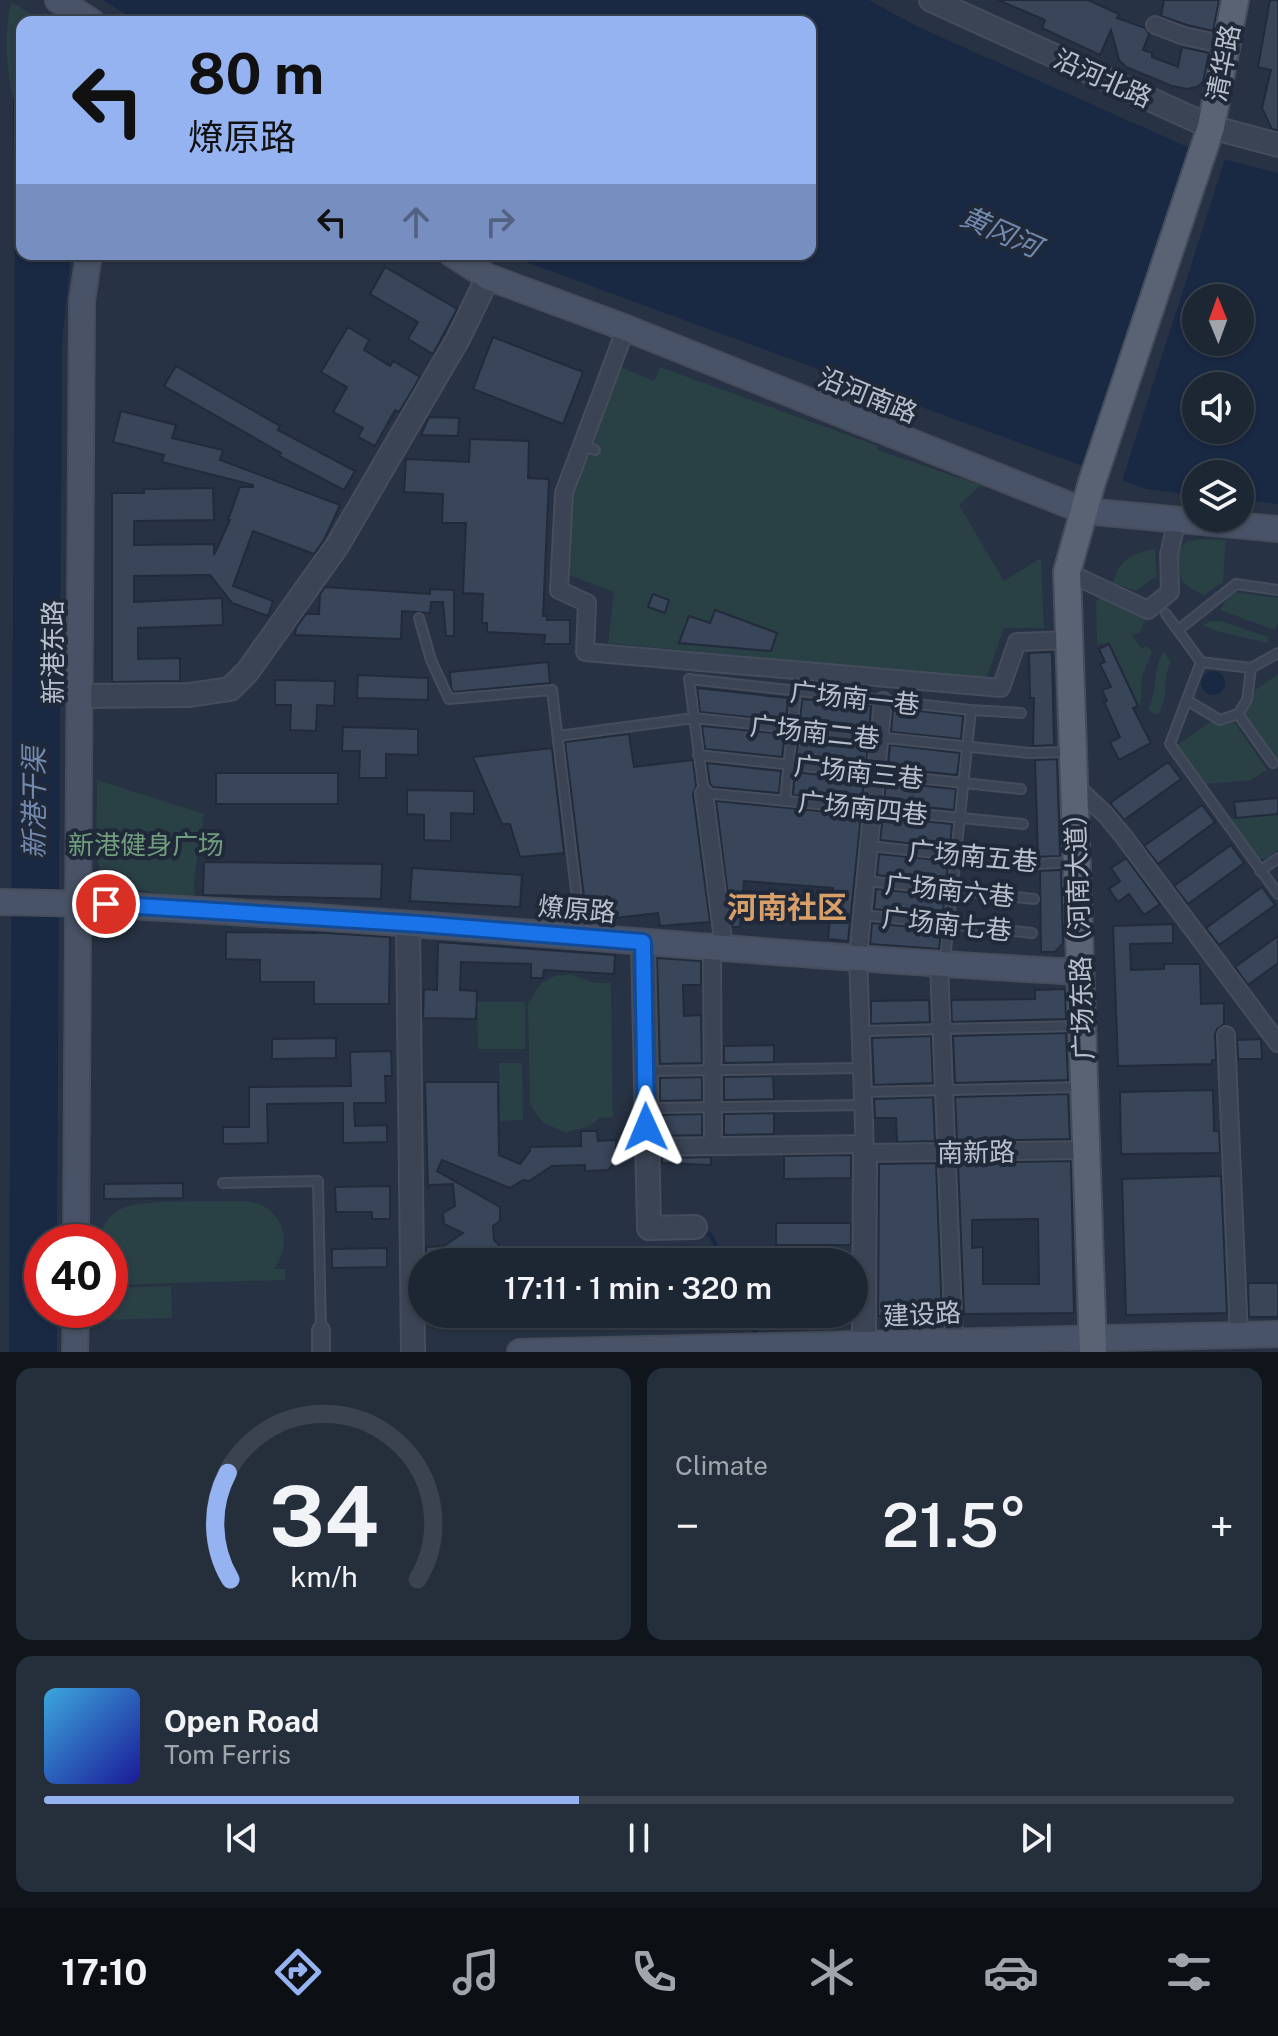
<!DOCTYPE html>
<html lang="en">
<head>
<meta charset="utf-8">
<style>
	body { margin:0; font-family:"Public Sans","Noto Sans SC",sans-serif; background:#252e3b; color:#f1f3f6; height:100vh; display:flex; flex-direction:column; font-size:30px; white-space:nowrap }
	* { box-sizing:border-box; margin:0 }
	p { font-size:26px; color:#a0a5ac }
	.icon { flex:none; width:44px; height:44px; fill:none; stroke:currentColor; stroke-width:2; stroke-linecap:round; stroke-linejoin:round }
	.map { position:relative; height:1352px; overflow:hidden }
	.sheet { display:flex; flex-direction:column; gap:16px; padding:16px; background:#10151c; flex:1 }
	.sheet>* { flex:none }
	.banner { position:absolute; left:16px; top:16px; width:800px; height:244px; border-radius:16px; box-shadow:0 2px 6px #0004,0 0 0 2px #3b434e; background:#95b2f1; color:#111; overflow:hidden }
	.needle { width:52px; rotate:359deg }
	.fabs { position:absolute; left:1182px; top:284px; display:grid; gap:16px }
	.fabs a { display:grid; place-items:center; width:72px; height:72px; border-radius:50%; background:#1d2633; box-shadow:0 2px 6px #0004,0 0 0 2px #3b434e; font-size:40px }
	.speed { position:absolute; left:24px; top:1224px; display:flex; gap:16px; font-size:40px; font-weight:700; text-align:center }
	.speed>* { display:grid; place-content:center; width:104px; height:104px; border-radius:50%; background:#1d2633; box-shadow:0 2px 6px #0004,0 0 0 2px #3b434e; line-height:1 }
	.speed .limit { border:12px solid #d22; background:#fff; color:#111 }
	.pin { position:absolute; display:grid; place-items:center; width:68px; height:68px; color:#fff; margin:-34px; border:4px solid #fff; border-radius:50%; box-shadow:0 2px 8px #0007 }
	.me { position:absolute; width:88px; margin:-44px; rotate:359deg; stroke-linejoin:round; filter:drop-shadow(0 0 6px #0008) }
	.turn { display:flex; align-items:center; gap:28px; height:168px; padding:0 40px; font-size:36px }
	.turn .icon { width:104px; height:104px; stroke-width:2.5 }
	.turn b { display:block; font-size:56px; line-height:68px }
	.lanes { display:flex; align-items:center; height:76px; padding:0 40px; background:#0003; justify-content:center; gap:40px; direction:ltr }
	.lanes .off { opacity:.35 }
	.big { font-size:60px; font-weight:600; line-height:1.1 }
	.sheet .tile { flex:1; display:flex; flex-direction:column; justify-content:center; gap:12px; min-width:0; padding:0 28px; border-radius:16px; background:#252e3b }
	.sheet .dial { align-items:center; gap:0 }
	.dial svg { height:208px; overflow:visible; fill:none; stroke:#3b434e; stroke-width:7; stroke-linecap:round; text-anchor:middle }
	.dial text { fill:#f1f3f6; stroke:none }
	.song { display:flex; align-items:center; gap:24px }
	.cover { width:96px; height:96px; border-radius:12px; background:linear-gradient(135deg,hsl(200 70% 55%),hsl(240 70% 35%)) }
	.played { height:8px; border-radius:4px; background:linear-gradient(90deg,#95b2f1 45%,#3b434e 45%) }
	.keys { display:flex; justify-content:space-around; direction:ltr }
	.heat { display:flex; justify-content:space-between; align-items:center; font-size:44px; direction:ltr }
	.sheet .tiles { flex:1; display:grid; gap:16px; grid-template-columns:1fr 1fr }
	.tile:last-child { grid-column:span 2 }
	.trip { position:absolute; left:408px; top:1248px; width:460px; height:80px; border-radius:40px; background:#1d2633; box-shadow:0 2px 6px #0004,0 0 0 2px #3b434e; font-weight:600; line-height:80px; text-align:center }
	.tabs { display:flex; height:128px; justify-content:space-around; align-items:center; background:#0c0f14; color:#a0a5ac }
	.tabs .icon { width:56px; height:56px }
	.tabs .current { color:#95b2f1 }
	.tabs b { font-size:36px; color:#f1f3f6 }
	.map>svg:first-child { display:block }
	.green { fill:#294045 }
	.water { fill:#192843; fill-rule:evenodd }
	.pier { fill:#273244 }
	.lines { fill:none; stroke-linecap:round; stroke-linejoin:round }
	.stream { stroke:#192843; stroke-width:4 }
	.building { fill:#39465a; stroke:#222b3b; stroke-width:2; fill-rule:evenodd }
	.service-casing { stroke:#454d5d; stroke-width:12 }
	.minor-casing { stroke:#454d5d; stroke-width:20 }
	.tertiary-casing { stroke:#454d5d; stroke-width:26 }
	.secondary-casing { stroke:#454d5d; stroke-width:28 }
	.primary-casing { stroke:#454d5d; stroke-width:30 }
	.service { stroke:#3b4454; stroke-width:8 }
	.minor { stroke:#3b4454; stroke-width:16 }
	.tertiary { stroke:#3b4454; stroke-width:22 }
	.secondary { stroke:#495367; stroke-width:24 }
	.primary { stroke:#5a6373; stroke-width:26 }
	.route-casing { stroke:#114b97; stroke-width:20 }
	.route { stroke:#1a73e8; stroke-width:14 }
	.labels { text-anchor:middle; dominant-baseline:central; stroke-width:8; stroke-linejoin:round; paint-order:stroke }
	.street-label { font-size:26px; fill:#b9c0cd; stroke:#202939 }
	.park-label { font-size:26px; fill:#709e7d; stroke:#202939 }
	.water-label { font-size:28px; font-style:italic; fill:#7288ac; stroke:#202939 }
	.quarter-label { font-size:30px; font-weight:bold; fill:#d89f68; stroke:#202939 }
</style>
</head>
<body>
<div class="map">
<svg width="1278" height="1352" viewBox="0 0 1278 1352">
	<rect width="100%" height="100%" fill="#273244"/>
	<path class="green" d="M12 2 43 22H22V94L13 99C7 73 3 27 12 2Z
		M621 367 654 381 660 367 878 446 877 450 981 485 959 505 1004 581 1041 558 1044 628H1004L986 679 608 643 614 592 569 575 573 498Z
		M1201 539 1226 540 1223 582 1204 595C1176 582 1181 581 1178 551L1187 541Z
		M1155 549 1157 577 1149 581 1136 591 1113 583C1118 560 1133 553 1155 549Z
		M1235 592 1278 598V623L1275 630 1220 610 1229 596Z
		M1106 596 1147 617 1139 633 1132 635 1142 649 1147 646 1152 652 1142 676 1140 708 1109 642 1097 645 1096 602 1100 597Z
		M1211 621H1221L1268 637V643L1212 630 1203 625Z
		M1164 652 1171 662C1162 676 1170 695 1158 714H1154L1148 709C1159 690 1151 668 1164 652Z
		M1278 674V761L1244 713 1254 702 1251 693Z
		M1212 721 1220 726 1234 722 1267 770 1250 780 1205 784 1177 745Z
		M97 780 204 814 194 879 195 898C169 894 107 892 98 863 94 847 98 799 97 780Z
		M1278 812V850L1266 859 1259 858 1229 819Z
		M571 974 594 983H611L613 1117 600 1118 588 1127 565 1132 543 1123 530 1104 528 1004 541 983 555 976Z
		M477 1002H525V1049H478Z
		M499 1063H522L523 1120 500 1121Z
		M241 1201C280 1201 296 1240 274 1269H285V1280L110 1285V1242H99C101 1227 108 1214 123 1208 142 1199 216 1202 241 1201Z
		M171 1286 172 1318 102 1320V1310H110V1288Z"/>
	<path class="water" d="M103 0H869L914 25 1203 154 1278 173V504L1240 500V474H1196V495L1146 489 504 254H810V22H138ZM1196 298H1240V342H1196ZM1196 386H1240V430H1196Z
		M22 92V254H71L62 343 57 1242H42V1310H57V1352H9L15 217 13 99Z
		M1201 683a12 12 0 1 1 24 0a12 12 0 1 1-24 0Z"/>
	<path class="pier" d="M1191 144 1226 156 1121 484 1086 472Z"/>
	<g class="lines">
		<path class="stream" d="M703 1233 710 1234 724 1262
			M747 1314 758 1337"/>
	</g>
	<path class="building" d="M998 0H1088L1119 14 1117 18 1145 28 1149 34 1143 50 1152 53V57L1178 67 1182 47 1209 53 1203 82 1197 87 1187 89 1172 86 1126 67 1119 60 1111 30 1100 55 1042 28 1045 20Z
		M1164 0H1219L1213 31 1187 25 1161 16Z
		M1270 0H1278V130L1272 129 1262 108 1271 70 1258 67Z
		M385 267 457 309 433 354 408 339 418 322 370 294Z
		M348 327 369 340 364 350 390 366 393 361 420 377 399 412 395 410 375 446 358 437 363 428 333 412 347 387 321 372Z
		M493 337 583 372 563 424 473 389Z
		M176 366 280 426 278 430 355 471 344 490 279 456 281 453 164 386Z
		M121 411 176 425 172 438 223 450 220 460 340 505 324 540 314 554 253 531 233 586 273 601 268 616 232 603 210 575 134 576V602L222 598 223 625 138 628V659L180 658V681L112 682V493H144V489L213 488 214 520 134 521V545L214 544V555L230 520H228L240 487H253V485L162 462 164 455 113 442Z
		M429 417 459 418 458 436 421 435Z
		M470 439 529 441 528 478 549 479 543 616H547V620H570V644H544L545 635 487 632V623H482L483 594 463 593 466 523H442L443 494 404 492 406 459 469 462Z
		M325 587 430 594V589L454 590V636H446L443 602H431L430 613 402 611 401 639 295 635 296 628 306 614H319L320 594Z
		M653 594 669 600 665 613 648 607Z
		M715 610 777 633 771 651 679 643 689 616 710 623Z
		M1109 644 1138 706 1133 708 1151 743 1119 760 1110 742 1120 737 1104 702 1107 701 1102 690 1111 687 1100 664 1105 662 1099 649Z
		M1052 652 1054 745 1033 746 1034 698H1030L1029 653Z
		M548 662 550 683 453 692 451 687 450 672Z
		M358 675 428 678V700L357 698Z
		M275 680 335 681 334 706 317 705 316 731 290 730 291 705H275Z
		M697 688 788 698 786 721 700 712Z
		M802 699 871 706 869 729 800 722Z
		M893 708 963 716 961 739 891 732Z
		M702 726 785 734 782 757 705 749Z
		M343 727 418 729V755L386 754V778H359L360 751H342Z
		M629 734 634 767 693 760 696 786 693 794 710 922 660 926 658 913 587 921 565 742Z
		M799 736 868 743 866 766 796 758Z
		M890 745 960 753 957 775 888 768Z
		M552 748 564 853 520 857 510 824H502L473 757Z
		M1057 759 1060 856 1038 857 1035 760Z
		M1168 762 1181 779 1124 820 1110 803Z
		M707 763 781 771 779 793 713 787 710 784Z
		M795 772 864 780 862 801 793 795Z
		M216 773H338V804H216Z
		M886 782 956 789 954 810 884 803Z
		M407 790 474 791V814L451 813V841L424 840V815L407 814Z
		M1278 798V814L1236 818 1234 802Z
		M716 801 861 815 848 941 828 939 833 888 744 881 740 927H732Z
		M1202 805 1215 822 1158 864 1144 846Z
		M883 817 952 824 950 848 880 840Z
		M1231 845 1244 863 1188 904 1174 886Z
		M879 854 948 861 946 883 877 875Z
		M1126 858 1160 904 1144 915 1129 894 1118 902 1109 889 1120 881 1111 868Z
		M204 862 382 864 381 899 203 895Z
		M412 868 522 875 520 907 410 901Z
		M1061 870 1063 943 1055 952H1041L1040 871Z
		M1262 887 1275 905 1219 945 1206 928Z
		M876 889 945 896 942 916 874 909Z
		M872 923 941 930 939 949 870 944Z
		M1173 924V943L1130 944 1131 970 1164 969V964H1200L1201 1004 1224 1003V1024L1217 1029 1215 1035 1216 1060H1212V1064L1118 1066 1113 926Z
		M226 932 326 933 390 937 389 1004H314V982H260V960L226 959Z
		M1278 936V963L1248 985 1235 967Z
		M438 942 615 955 614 974 544 970 543 978H531V964L461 962 460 990 477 991 476 1019 423 1018 424 989 437 990Z
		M657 958 701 961V985H683L684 1016 701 1015 702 1063 660 1064Z
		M1065 989 1066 1019 952 1022 951 1000 1035 999V990Z
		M929 1000 930 1022 871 1024V1001Z
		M1066 1033 1068 1080 955 1083 953 1036Z
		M931 1036 933 1083 874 1085 872 1038Z
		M336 1038V1058L272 1059V1039Z
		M1261 1039 1262 1059H1238L1237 1040Z
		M774 1045V1062L724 1063V1046Z
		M391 1051 392 1076H385L386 1103H354L355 1126 387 1125V1142L343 1143V1103L267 1104 268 1143 223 1144V1127H249V1087L351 1086 350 1052Z
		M773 1076 774 1099 724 1100V1077Z
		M702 1077V1100L660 1101V1078Z
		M425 1082H498L499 1155 520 1164 530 1151V1147L581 1146V1131H597L598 1141 616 1140V1161L608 1170 585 1171V1165L552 1166 529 1181 523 1180 510 1188 442 1160 437 1171 500 1207V1221L493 1226 494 1240 499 1245V1256L492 1262H427L426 1247 444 1246 463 1233 444 1224 443 1213 455 1206 453 1184 430 1185 428 1190Z
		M1213 1090 1214 1131H1219L1220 1153 1121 1154 1120 1092Z
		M1068 1094 1070 1139 957 1141 955 1097Z
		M933 1097 935 1141 897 1142 896 1118H875L874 1099Z
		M774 1113V1134L724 1135V1114Z
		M702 1114V1135L661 1136V1115Z
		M851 1155V1178L784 1179V1156Z
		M711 1157V1165L662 1163V1158Z
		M1071 1161 1074 1313 964 1314 958 1163ZM1038 1219 1039 1284H983V1247L972 1248V1220Z
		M936 1163 942 1315 878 1316 879 1164Z
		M1221 1176 1227 1313 1126 1315 1122 1179Z
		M183 1183V1198L104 1199V1184Z
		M390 1186V1219H372V1212H336L335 1187Z
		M776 1223H851V1245H776Z
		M689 1246 696 1262H615V1248Z
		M387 1248V1267L332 1268V1249Z
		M1248 1283H1278V1317H1249Z"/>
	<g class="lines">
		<g class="service-casing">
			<path id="service" d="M582 445 595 450
				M1166 614 1201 662 1251 668 1278 653
				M419 618 431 660 449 699 552 690 581 932
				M1178 630 1236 584 1278 590
				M1201 662 1170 744 1278 894
				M1188 701 1220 720 1238 714 1247 700 1251 668
				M1021 713 971 710 689 679 704 793 1023 824
				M1238 714 1273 763
				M558 736 694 718 1029 753 1069 752
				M698 755 1021 789
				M785 800 796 692
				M869 846 1038 864 1071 862
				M1260 871 1278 858
				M866 881 1034 899
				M863 915 1032 933
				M945 960 971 710
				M862 1031 1077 1026
				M649 1071 862 1068
				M863 1092 1082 1087
				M650 1108 863 1105
				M223 1183 318 1181 321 1330"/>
		</g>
		<g class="minor-casing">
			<path id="minor" d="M1155 25 1184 36 1226 45
				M626 328 564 493 559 590 587 603 585 652 1001 688 1017 642 1070 640
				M1067 572 1148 610 1170 592 1169 555 1177 519
				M883 701 858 956 865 1153 1087 1150
				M1074 785 1106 815 1124 837 1278 1043
				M704 793 724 947
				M712 947 713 1146
				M939 965 954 1340
				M1226 1035 1239 1336
				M646 1147 865 1144
				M321 1352V1330"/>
		</g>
		<g class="tertiary-casing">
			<path id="tertiary" d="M931 0 1211 127 1278 145
				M80 696 189 695 230 689 248 671 337 546 458 339 488 277
				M408 923 413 1352
				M643 942 649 1228 695 1227
				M864 1345 865 1153"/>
		</g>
		<g class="secondary-casing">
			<path id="secondary" d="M58 0 92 22
				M452 254 488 277 626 328 1084 511 1278 529
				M0 902C105 903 210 911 314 917 570 934 825 959 1081 972
				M76 1242 82 301 89 254
				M75 1352 76 1310
				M520 1352 1278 1334"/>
		</g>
		<g class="primary-casing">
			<path id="primary" d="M1093 1352 1067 572 1092 482 1211 127 1235 0"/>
		</g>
		<use href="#service" class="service"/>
		<use href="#minor" class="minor"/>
		<use href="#tertiary" class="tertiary"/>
		<use href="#secondary" class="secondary"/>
		<use href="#primary" class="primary"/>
	</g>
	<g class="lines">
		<g class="route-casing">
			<path id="route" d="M106 904 420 924 643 942 646 1127"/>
		</g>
		<use href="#route" class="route"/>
	</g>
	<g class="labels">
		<g class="street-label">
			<text transform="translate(1223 63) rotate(-79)">清华路</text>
			<text transform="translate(1103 78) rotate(24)">沿河北路</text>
			<text transform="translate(868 395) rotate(22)">沿河南路</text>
			<text transform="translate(52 652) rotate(-90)">新港东路</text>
			<text transform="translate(855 698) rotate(6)">广场南一巷</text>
			<text transform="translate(815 732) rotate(6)">广场南二巷</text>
			<text transform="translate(859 772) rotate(6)">广场南三巷</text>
			<text transform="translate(863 808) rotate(6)">广场南四巷</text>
			<text transform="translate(973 856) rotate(5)">广场南五巷</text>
			<text transform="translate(950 890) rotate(6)">广场南六巷</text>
			<text transform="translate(577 909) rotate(5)">燎原路</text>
			<text transform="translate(947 924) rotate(6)">广场南七巷</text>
			<text transform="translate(1079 930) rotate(-92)">广场东路（河南大道）</text>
			<text transform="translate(976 1152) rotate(-1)">南新路</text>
			<text transform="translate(922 1314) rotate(-3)">建设路</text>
		</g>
		<g class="park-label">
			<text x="146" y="844">新港健身广场</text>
		</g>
		<g class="water-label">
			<text transform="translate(1001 231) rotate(24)">黄冈河</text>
			<text transform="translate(33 803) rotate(-90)">新港干渠</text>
		</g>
		<g class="quarter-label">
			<text x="787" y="907">河南社区</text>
		</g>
	</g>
</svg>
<div class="fabs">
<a><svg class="needle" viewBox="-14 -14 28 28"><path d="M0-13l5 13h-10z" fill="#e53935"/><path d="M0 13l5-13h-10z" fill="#a0a5ac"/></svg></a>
<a><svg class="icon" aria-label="sound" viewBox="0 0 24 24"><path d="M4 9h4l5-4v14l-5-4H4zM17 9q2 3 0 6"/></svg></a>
<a><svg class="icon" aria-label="layers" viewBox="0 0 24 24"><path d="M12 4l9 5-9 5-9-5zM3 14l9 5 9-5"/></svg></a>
</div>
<div class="speed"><div class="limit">40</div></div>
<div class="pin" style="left:106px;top:904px;background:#d93025"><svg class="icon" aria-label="arrive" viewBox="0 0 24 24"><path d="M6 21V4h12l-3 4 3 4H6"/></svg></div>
<svg class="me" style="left:646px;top:1127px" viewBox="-20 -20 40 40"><path d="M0-17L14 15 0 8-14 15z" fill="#1a73e8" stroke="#fff" stroke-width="4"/></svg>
<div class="trip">17:11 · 1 min · 320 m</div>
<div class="banner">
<div class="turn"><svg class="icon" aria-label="left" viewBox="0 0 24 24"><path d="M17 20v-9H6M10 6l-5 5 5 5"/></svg><div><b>80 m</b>燎原路</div></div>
<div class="lanes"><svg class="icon" aria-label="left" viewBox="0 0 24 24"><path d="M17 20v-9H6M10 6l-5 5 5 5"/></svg><svg class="icon off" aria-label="ahead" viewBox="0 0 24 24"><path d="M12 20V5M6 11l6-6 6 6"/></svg><svg class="icon off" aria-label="right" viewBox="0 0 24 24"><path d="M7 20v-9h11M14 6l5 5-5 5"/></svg></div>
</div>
</div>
<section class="sheet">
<div class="tiles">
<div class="tile dial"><svg viewBox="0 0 100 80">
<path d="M14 69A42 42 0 1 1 86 69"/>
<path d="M14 69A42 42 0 0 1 13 28" stroke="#95b2f1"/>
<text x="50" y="56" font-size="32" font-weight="700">34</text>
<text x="50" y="72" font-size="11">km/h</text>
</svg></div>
<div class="tile"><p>Climate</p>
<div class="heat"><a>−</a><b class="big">21.5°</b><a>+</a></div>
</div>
<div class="tile">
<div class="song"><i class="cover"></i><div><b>Open Road</b><p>Tom Ferris</p></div></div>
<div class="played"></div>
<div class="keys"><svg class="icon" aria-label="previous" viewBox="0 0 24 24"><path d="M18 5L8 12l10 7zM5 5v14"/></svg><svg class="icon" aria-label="pause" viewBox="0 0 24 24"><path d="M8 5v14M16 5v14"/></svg><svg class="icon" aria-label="next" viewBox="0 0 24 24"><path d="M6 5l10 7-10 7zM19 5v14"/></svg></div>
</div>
</div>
</section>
<nav class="tabs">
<b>17:10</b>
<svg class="icon current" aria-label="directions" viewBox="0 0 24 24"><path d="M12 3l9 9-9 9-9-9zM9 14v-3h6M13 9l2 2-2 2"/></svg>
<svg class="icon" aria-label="music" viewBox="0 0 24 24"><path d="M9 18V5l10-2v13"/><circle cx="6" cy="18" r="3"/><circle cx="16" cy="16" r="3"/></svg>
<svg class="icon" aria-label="phone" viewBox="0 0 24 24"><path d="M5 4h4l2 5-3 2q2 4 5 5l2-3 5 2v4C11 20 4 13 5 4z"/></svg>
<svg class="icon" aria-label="climate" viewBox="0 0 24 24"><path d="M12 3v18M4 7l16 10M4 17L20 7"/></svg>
<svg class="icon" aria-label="car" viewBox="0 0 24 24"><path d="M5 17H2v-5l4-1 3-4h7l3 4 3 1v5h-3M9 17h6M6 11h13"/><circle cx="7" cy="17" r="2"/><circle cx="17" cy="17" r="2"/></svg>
<svg class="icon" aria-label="filters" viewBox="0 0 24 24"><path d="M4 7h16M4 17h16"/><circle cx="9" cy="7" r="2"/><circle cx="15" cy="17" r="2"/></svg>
</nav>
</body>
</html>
